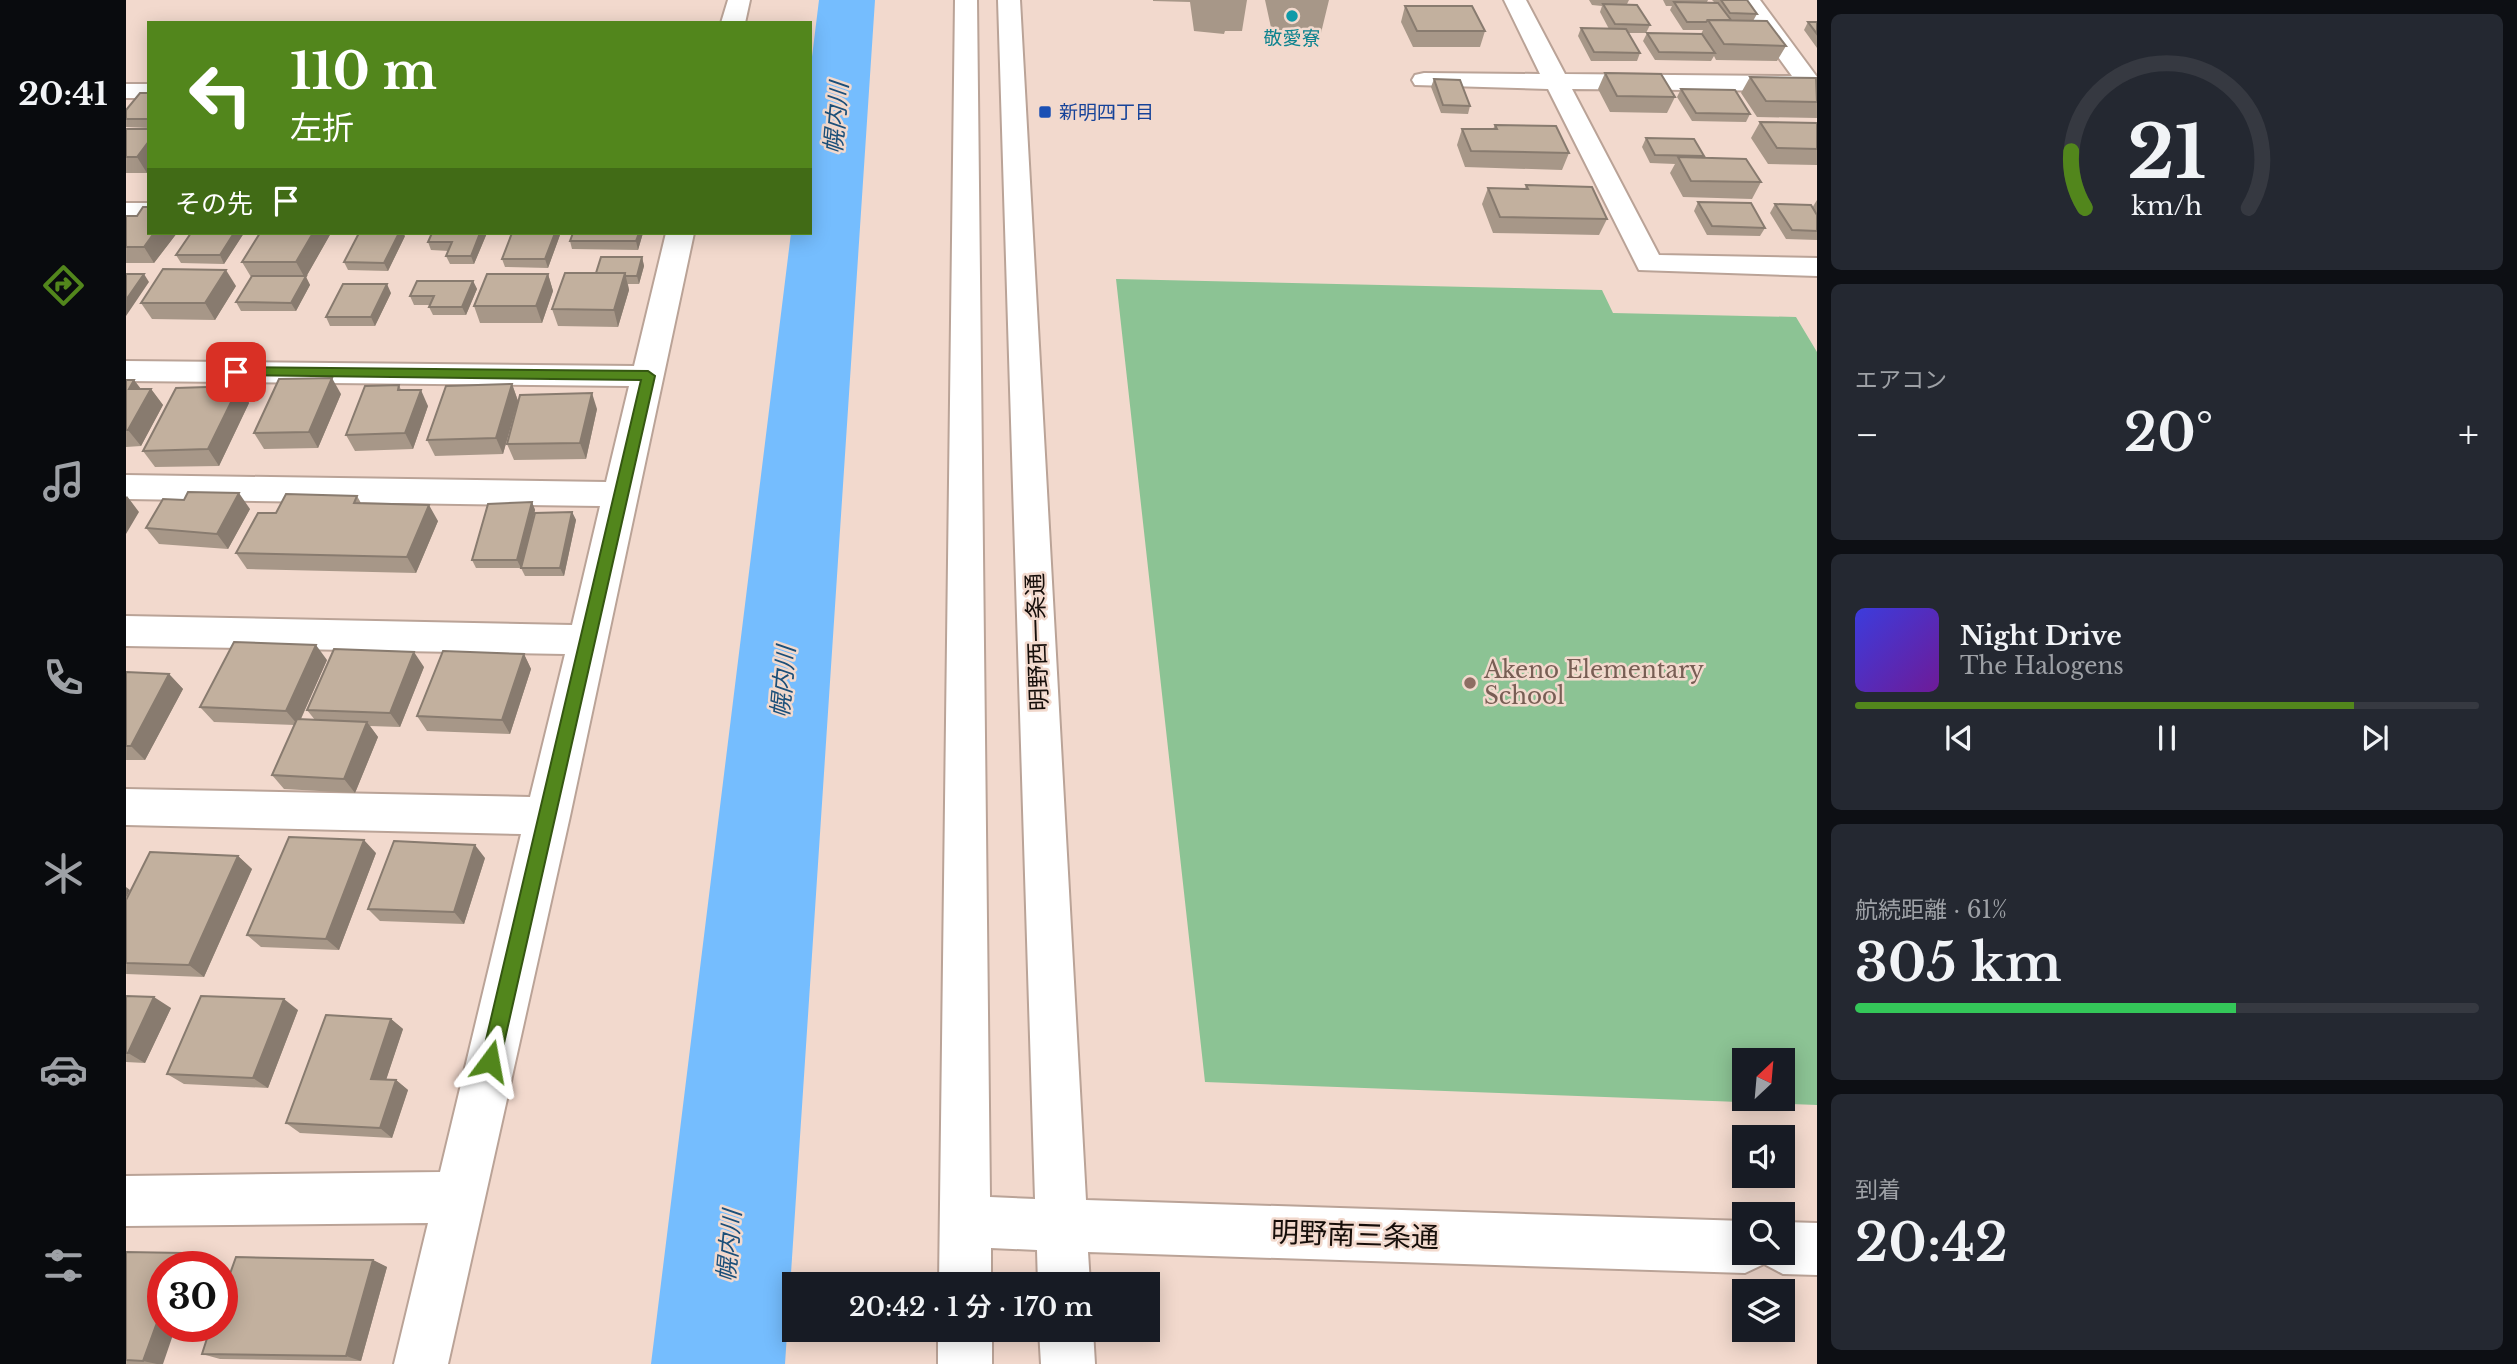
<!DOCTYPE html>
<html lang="ja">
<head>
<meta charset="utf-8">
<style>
	body { margin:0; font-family:"Libre Baskerville","Noto Sans JP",serif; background:#242831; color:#f1f3f6; height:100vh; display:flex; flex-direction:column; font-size:26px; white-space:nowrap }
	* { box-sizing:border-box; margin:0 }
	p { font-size:23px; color:#9ea1a6 }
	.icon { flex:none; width:38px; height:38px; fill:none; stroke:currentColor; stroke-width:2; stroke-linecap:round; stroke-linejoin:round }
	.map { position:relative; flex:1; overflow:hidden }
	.drawer { display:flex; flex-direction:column; gap:14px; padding:14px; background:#0d0f14; width:700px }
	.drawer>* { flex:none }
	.banner { position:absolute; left:21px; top:21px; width:665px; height:214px; border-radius:0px; box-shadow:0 4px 18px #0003; background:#52861c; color:#fff; overflow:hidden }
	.needle { width:46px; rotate:26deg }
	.buttons { position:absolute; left:1606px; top:1048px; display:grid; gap:14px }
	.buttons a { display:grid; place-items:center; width:63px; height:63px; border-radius:0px; background:#171b24; box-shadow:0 4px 18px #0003; font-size:35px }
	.speed { position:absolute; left:21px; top:1251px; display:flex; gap:14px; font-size:35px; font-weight:700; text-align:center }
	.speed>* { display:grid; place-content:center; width:91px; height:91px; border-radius:50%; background:#171b24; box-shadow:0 4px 18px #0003; line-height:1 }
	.speed .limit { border:10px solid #d22; background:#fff; color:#111 }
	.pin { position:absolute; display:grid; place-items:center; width:60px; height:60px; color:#fff; margin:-30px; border-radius:14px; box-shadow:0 4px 10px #0006 }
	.me { position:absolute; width:77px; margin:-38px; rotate:13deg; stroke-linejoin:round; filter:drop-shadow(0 0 5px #0008) }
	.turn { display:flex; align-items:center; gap:24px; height:147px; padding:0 28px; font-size:32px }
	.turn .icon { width:91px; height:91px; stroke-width:2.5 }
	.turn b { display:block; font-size:49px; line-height:60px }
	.then { display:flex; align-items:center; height:66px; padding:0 28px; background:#0003; gap:14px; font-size:26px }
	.big { font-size:52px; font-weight:600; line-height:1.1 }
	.drawer .tile { flex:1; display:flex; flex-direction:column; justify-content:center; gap:10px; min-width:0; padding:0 24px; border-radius:10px; background:#242831 }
	.drawer .dial { align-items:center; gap:0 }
	.dial svg { height:182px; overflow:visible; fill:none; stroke:#363941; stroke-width:7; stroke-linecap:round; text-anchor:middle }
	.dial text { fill:#f1f3f6; stroke:none }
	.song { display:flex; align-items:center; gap:21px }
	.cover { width:84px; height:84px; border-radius:10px; background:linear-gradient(135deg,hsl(240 70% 55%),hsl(280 70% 35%)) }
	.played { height:7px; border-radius:4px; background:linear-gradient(90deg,#52861c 80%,#363941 80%) }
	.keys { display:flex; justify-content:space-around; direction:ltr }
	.heat { display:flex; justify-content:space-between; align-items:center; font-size:38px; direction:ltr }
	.charge { height:10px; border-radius:5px; background:linear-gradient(90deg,#34c759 61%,#363941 0) }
	.trip { position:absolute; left:656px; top:1272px; width:378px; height:70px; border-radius:0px; background:#171b24; box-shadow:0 4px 18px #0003; font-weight:600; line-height:70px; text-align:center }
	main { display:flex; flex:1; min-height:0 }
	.menu { display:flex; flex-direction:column; width:126px; justify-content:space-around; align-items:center; background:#090b0e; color:#9ea1a6 }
	.menu .icon { width:49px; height:49px }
	.menu .current { color:#52861c }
	.menu b { font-size:32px; color:#f1f3f6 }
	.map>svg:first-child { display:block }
	.green { fill:#8cc394; fill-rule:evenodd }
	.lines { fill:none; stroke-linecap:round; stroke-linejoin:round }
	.river { fill:#75bdfe; fill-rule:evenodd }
	.minor-casing { stroke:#baa397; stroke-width:4 }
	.tertiary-casing { stroke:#baa397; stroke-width:4 }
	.minor { fill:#fff; fill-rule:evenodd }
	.tertiary { fill:#fff; fill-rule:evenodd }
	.wall { fill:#a79788 }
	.shaded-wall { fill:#887b6f }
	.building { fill:#c2b09e; stroke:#887b6f; stroke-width:2 }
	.route { fill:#52861c; stroke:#355712; stroke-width:2 }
	.culture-dot { fill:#0f9aa8; stroke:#f2d9cd; stroke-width:2.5 }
	.transit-dot { fill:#1a4fb4; stroke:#f2d9cd; stroke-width:2.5 }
	.education-dot { fill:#8d6e63; stroke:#f2d9cd; stroke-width:2.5 }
	.labels { text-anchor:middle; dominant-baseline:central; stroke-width:5; stroke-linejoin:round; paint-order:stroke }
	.far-culture-label { font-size:19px; fill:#0d838f; stroke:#f2d9cd }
	.far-transit-label { font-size:19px; fill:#164399; stroke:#f2d9cd; text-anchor:start }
	.street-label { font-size:23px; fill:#160e0a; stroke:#f2d9cd }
	.education-label { font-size:23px; fill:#785e54; stroke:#f2d9cd; text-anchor:start }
	.water-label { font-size:24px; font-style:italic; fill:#1b4f79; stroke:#f2d9cd }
	.near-street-label { font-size:28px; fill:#160e0a; stroke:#f2d9cd }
</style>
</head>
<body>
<main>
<nav class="menu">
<b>20:41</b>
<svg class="icon current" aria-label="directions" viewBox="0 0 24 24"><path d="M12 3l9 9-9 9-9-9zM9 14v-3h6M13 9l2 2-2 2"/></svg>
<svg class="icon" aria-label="music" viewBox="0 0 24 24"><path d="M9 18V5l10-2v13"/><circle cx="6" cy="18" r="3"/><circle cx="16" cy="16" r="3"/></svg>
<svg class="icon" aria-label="phone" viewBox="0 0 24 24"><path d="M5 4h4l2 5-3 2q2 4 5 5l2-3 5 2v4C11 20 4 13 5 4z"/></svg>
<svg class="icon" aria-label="climate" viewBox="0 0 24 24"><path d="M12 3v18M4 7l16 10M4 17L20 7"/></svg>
<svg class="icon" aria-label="car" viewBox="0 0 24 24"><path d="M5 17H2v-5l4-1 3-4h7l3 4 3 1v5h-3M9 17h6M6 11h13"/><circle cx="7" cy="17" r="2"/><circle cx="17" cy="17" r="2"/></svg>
<svg class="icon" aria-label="filters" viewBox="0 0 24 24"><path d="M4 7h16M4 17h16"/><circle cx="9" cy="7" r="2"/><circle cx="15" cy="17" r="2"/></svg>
</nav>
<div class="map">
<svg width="1691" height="1364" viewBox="0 0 1691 1364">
	<rect width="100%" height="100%" fill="#f2d9cd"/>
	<path class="green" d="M990 279 1476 290 1487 313 1670 317 1691 352V1105L1079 1082ZM1619 1060H1657V1099H1619Z"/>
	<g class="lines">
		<path class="river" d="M693 0H749L659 1364H525L665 233H684V73Z"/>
		<g class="minor-casing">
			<path id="minor" d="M602 0H624L619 23H595Z
				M1378 0H1400L1439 74 1666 76 1611 0H1634L1691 77V101L1682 99 1676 91 1446 89 1533 255 1691 258V276L1513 270 1422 89 1289 85 1286 80 1289 75 1298 73 1414 74Z
				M0 84H23V98H0Z
				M0 203H23V219H0Z
				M540 233H568L444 816 322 1364H268L302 1223 0 1226V1176L314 1172 395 834 0 825V789L404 797 439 654 0 646V616L446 625 474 506 0 499V475L480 482 503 386 0 381V361L508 366Z"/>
		</g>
		<g class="tertiary-casing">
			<path id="tertiary" d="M829 0H851L864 1197 909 1199 872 0H894L960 1200 1619 1221V1253H1657V1222L1691 1223V1275L1657 1274 1638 1264 1619 1273 962 1252 964 1284H912L911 1250 865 1248V1284H813Z
				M812 1330H866V1364H812Z
				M913 1330H967L969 1364H915Z"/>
		</g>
		<use href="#minor" class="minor"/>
		<use href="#tertiary" class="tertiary"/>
	</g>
	<path class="wall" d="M1027 0H1121L1116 31H1099L1098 34 1068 31 1064 2 1027 1Z
		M1139 0H1203L1195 33H1177V36L1146 32Z
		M1463 0H1503L1501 4 1524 25 1520 33H1502L1514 53 1511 61H1465L1452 36 1455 28 1483 29 1474 12 1476 6 1466 5Z
		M1537 0H1582L1581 2H1588L1586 0H1621L1631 14 1627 21 1660 46 1651 61 1590 60 1588 56 1585 61 1529 60 1517 41 1521 33 1575 34 1577 30H1557L1544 10 1546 6H1540Z
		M1279 6 1359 31 1354 47H1287L1275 22Z
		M1682 22H1691V48L1678 30Z
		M1479 73 1549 97 1541 113 1484 112 1472 89Z
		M1624 77 1691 80V118L1631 117 1615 93Z
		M1308 79 1344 106 1342 114 1315 113 1305 87Z
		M1555 89 1624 114 1620 122 1566 121 1551 97Z
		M23 93V128L0 127V110Z
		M1634 122 1691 123V165L1642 164 1625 138Z
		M1369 125 1443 153 1436 170 1339 167 1331 145 1336 129H1367Z
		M0 129H23V170L21 173H0Z
		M1520 138 1578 156 1577 158 1635 182 1626 199 1557 197 1544 173 1549 164 1524 163 1516 147Z
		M1400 185 1481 219 1473 235 1367 233 1356 204 1362 188 1399 189Z
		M1691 200V240L1660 239 1644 213 1649 204 1686 208Z
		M1572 202 1639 228 1634 236 1581 235 1568 211Z
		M0 216 23 233H51L28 263H0Z
		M118 233 98 264 55 263 50 255Z
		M205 233 180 277 184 285 170 311H115L110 302 125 277 116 262Z
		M306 233H361L348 264H324L320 256 323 251 305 250 302 242Z
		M447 233H517L512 250 446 249 444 241Z
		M434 235 422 268 379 267 376 259Z
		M279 236 262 271 222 270 218 262Z
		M516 257 518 266 513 284H502L503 290 492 327 432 326 426 309 470 273Z
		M422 274 427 291 416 323H354L348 306Z
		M347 281 351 289 340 315H307L303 307 304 305H288L284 296Z
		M110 286 89 320 26 319 15 303Z
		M265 293 249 326H204L200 317Z
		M0 380H8L15 389H25L37 405 15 446 0 447Z
		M386 384 392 401 377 454 309 456 301 440Z
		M273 385 275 390 302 406 287 449 229 451 220 435Z
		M113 386 123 403 93 466 29 467 17 451Z
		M215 394 192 448 138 449 128 433Z
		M471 409 460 459 388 460 381 444Z
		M231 496 235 503 312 521 290 573 121 569 110 553 150 513Z
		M406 502 409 510 395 568H350L346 560Z
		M124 509 102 549 33 544 20 528Z
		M446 512 450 520 438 576H399L395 568Z
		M398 654 405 669 384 734 301 731 291 716Z
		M201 660 175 719 189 720 181 710 298 667 274 727 244 726 252 737 229 793 158 789 146 775 169 725 88 722 74 707Z
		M0 672 43 674 57 689 19 760H0Z
		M250 853 213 950 135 947 121 935Z
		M112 856 126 869 78 977 0 974V900Z
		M359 858 338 924 254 921 242 909Z
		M0 996 45 1008 19 1063 0 1062Z
		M172 1010 142 1088 58 1084 41 1074Z
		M265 1019 277 1029 260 1080H270L282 1090 266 1138 174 1133 160 1123Z
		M0 1252 74 1260 72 1267H37V1364H0Z
		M247 1260 261 1267 235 1361 94 1359 76 1354Z"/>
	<path class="shaded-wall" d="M23 141V170L21 173 11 157Z
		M28 233H51L28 263 18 247Z
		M108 233H118L98 264 94 255Z
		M187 233H205L180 277 184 285 170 311 165 303 179 278 170 262Z
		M273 233H277L279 236 262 271 258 263Z
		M354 233H361L348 264 345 256Z
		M429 233H433L434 235 422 268 419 259Z
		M513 233H517L512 250 510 241Z
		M516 257 518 266 513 284 511 276Z
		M100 270 110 286 89 320 79 303Z
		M499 273 503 290 492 327 488 310Z
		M18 274 23 282 0 316V300Z
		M422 274 427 291 416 323 410 306Z
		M347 281 351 289 340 315 336 307Z
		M261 284 265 293 249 326 245 317Z
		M206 378 215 394 192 448 183 432Z
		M8 380 20 396 3 389Z
		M386 384 392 401 377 454 370 438Z
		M113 386 123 403 93 466 82 449Z
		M25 389 37 405 15 446 2 430Z
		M295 390 302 406 287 449 279 433Z
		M466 393 471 409 460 459 454 443Z
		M113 493 124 509 102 549 91 534Z
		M1 496 13 512 0 534V497Z
		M406 502 409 510 395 568 391 560Z
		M303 505 312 521 290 573 281 557Z
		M446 512 450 520 438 576 434 568Z
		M190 645 201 660 172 725 160 711Z
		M288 652 298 667 274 727 264 713Z
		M398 654 405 669 384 734 376 720Z
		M43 674 57 689 19 760 5 746Z
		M241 722 252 737 229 793 218 779Z
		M238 840 250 853 213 950 200 939Z
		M349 845 359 858 338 924 328 912Z
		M112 856 126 869 78 977 63 965Z
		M0 887 4 890 0 898Z
		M28 997 45 1008 19 1063 2 1053Z
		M158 999 172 1010 142 1088 127 1078Z
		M265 1019 277 1029 257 1089 245 1079Z
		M270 1080 282 1090 266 1138 254 1128Z
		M57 1253 74 1260 72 1267H51Z
		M247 1260 261 1267 235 1361 220 1356Z
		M37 1306V1326H50L37 1364H31L17 1361Z"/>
	<path class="building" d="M1595 0H1621L1631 14 1604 13Z
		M1548 2 1592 3 1605 20H1582L1580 22H1561Z
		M1477 4 1511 5 1524 25 1489 24Z
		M1279 6H1346L1359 31H1291Z
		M1582 20 1641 21 1660 46 1598 44Z
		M1682 22H1691V34Z
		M1455 28 1500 29 1514 53 1468 52Z
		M1521 33 1576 34 1589 53 1533 52Z
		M1479 73 1535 74 1549 97 1491 96Z
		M1624 77 1690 78 1691 102 1640 101Z
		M1308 79 1334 80 1344 106 1317 105Z
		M1555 89 1609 90 1624 114 1570 113Z
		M14 93H23V119H0V110Z
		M1634 122 1691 123V149L1651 148Z
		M1369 125 1430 126 1443 153 1345 151 1336 129H1371Z
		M0 129H23V141L11 157H0Z
		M1520 138 1568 139 1578 156 1529 155Z
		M1552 157 1620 159 1635 182 1565 181Z
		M1400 185 1466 187 1481 219 1374 217 1362 188 1402 189Z
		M1572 202 1625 203 1639 228 1586 226Z
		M1649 204 1685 205 1691 215V231L1666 230Z
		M17 207H23V233H28L18 247H0V216H11Z
		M65 233H108L94 255H50Z
		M134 233H187L170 262H116Z
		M233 233H273L258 263 218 262Z
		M306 233H354L345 256H320L326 242H302Z
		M386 233H429L419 259H376Z
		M447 233H513L510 241H444Z
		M475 257H516L511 276H499V273H470Z
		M37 269 100 270 79 303H15Z
		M439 273H499L488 310 426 309Z
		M0 274H18L0 300Z
		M361 274H422L410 306H348Z
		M126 276H180L165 303 110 302Z
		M291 281H347L336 307H303L308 296H284Z
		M217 284H261L245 317H200Z
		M206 378 183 432 128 433 153 379Z
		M0 380H8L3 389H25L2 430H0Z
		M386 384 370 438 301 440 320 386Z
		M273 385 272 390H295L279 433 220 435 239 386Z
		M113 386 82 449 17 451 50 388Z
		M466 393 454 443 381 444 394 395Z
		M62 492 113 493 91 534 20 528 37 499 58 500Z
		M160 494 231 496 228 503 303 505 281 557 110 553 132 513H150Z
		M406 502 391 560H346L362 504Z
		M446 512 434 568H395L409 513Z
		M108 642 190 645 160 711 74 707Z
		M208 649 288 652 264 713 181 710Z
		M317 651 398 654 376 720 291 716Z
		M0 672 43 674 5 746H0Z
		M171 719 241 722 218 779 146 775Z
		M163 837 238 840 200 939 121 935Z
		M268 841 349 845 328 912 242 909Z
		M24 852 112 856 63 965 0 963V900Z
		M0 996 28 997 2 1053H0Z
		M75 996 158 999 127 1078 41 1074Z
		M200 1015 265 1019 245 1079 270 1080 254 1128 160 1123Z
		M0 1252 57 1253 51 1267H37V1306L17 1361 0 1360Z
		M110 1257 247 1260 220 1356 76 1354 85 1326H96V1296Z"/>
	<path class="route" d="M110 367 522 371 529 376 374 1061 371 1068 364 1071 357 1068 355 1061 515 380 105 375V369Z"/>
	<circle class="culture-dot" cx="1166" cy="16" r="7"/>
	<rect class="transit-dot" x="912" y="105" width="14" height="14" rx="3.5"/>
	<circle class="education-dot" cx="1344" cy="683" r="7"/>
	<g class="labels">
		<g class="far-culture-label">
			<text x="1166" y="38">敬愛寮</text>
		</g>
		<g class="far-transit-label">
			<text x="933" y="112">新明四丁目</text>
		</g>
		<g class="street-label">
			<text transform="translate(911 642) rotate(-92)">明野西一条通</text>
		</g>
		<g class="education-label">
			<text x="1358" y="670">Akeno Elementary<tspan x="1358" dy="26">School</tspan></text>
		</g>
		<g class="water-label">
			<text transform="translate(710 118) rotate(-85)">幌内川</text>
			<text transform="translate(657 682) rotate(-85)">幌内川</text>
			<text transform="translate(603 1246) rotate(-85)">幌内川</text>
		</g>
		<g class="near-street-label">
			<text transform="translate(1229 1235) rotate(2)">明野南三条通</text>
		</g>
	</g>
</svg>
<div class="buttons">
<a><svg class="needle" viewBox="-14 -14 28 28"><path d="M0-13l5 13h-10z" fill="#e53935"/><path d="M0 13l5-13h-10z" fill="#9ea1a6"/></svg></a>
<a><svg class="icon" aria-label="sound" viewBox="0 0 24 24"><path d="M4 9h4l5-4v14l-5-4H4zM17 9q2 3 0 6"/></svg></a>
<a><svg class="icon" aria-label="search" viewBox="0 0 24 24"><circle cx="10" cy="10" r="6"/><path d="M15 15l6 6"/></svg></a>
<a><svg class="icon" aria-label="layers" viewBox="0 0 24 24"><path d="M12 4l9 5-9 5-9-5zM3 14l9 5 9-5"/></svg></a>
</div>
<div class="speed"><div class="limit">30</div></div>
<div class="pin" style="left:110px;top:372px;background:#d93025"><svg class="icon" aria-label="arrive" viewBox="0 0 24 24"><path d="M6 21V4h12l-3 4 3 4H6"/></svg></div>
<svg class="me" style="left:364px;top:1061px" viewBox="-20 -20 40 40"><path d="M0-17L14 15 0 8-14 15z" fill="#52861c" stroke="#fff" stroke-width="4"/></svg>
<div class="trip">20:42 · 1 分 · 170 m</div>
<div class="banner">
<div class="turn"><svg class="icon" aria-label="left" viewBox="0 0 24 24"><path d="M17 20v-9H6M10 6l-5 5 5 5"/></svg><div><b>110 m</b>左折</div></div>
<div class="then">その先<svg class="icon" aria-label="arrive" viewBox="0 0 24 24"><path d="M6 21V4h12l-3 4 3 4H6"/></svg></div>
</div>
</div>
<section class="drawer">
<div class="tile dial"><svg viewBox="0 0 100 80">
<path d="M14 69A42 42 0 1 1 86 69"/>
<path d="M14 69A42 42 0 0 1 8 44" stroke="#52861c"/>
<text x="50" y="56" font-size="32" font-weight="700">21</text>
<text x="50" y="72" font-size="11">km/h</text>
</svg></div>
<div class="tile"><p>エアコン</p>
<div class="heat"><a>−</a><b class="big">20°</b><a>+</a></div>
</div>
<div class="tile">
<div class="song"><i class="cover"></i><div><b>Night Drive</b><p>The Halogens</p></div></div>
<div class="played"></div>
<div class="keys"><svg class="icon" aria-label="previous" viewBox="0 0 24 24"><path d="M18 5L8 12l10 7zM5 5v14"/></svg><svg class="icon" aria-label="pause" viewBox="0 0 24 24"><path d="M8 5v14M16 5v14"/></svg><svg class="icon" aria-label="next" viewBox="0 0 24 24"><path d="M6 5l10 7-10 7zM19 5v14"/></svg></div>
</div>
<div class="tile"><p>航続距離 · 61%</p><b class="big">305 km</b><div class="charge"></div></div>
<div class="tile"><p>到着</p><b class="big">20:42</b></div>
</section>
</main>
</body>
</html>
